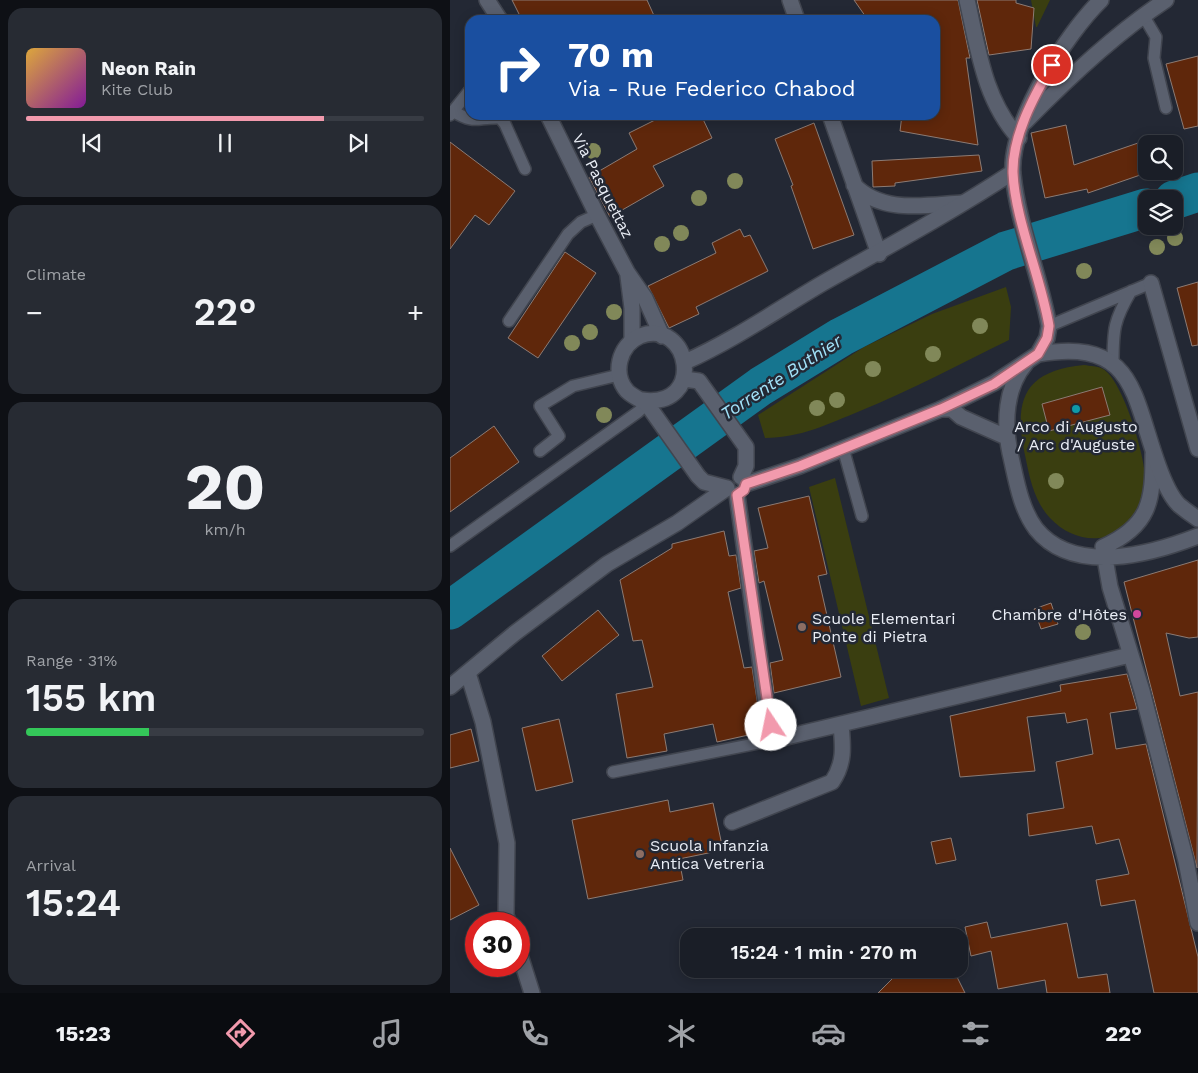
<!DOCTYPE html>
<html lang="en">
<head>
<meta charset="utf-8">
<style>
	body { margin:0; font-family:"Work Sans",sans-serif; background:#272b33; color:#f1f3f6; height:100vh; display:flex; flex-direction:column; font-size:19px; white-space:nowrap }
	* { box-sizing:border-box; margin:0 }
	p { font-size:16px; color:#9fa2a7 }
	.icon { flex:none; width:28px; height:28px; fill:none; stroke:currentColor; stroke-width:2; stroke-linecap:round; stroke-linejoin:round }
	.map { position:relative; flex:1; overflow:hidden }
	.details { display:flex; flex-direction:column; gap:8px; padding:8px; background:#0e1015; width:450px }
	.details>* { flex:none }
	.top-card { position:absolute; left:15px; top:15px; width:475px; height:105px; border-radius:15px; box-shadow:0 2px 12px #0003,0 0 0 1px #383c44; background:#1a4fa0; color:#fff; overflow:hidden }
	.buttons { position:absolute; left:688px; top:135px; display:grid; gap:10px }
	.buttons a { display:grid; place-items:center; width:45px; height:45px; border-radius:10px; background:#1a1e27; box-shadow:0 2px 12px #0003,0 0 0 1px #383c44; font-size:25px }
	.speed { position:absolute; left:15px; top:912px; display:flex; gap:10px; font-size:25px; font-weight:700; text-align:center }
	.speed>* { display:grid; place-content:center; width:65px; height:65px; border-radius:50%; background:#1a1e27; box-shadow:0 2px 12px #0003,0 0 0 1px #383c44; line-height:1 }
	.speed .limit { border:8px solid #d22; background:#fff; color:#111 }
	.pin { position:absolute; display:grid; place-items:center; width:42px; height:42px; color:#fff; margin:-21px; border:2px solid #fff; border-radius:50%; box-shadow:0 1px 5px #0007 }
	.me { position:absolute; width:55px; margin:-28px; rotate:349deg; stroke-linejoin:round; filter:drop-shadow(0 0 4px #0008) }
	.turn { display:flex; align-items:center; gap:18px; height:105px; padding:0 20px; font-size:22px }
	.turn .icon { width:65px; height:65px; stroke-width:2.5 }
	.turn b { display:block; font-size:35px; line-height:42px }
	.big { font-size:38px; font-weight:600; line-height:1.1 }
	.details .tile { flex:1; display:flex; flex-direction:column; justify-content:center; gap:8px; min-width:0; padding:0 18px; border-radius:15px; background:#272b33 }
	.details .dial { align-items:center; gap:0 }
	.dial b { font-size:65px; line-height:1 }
	.song { display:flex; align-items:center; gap:15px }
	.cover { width:60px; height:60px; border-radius:8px; background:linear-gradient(135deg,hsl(40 70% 55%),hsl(290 70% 35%)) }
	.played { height:5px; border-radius:2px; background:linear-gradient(90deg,#f29aad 75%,#383c44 75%) }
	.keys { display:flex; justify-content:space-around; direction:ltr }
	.heat { display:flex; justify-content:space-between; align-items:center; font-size:28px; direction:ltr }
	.charge { height:8px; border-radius:4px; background:linear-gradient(90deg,#34c759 31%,#383c44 0) }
	.trip { position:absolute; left:230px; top:928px; width:288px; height:50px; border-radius:15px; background:#1a1e27; box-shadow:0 2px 12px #0003,0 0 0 1px #383c44; font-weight:600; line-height:50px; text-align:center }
	.menu { display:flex; height:80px; justify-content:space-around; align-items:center; background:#0a0c10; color:#9fa2a7 }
	.menu .icon { width:35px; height:35px }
	.menu .selected { color:#f29aad }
	.menu b { font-size:22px; color:#f1f3f6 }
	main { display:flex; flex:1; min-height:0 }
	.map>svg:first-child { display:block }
	.green { fill:#3a3e10 }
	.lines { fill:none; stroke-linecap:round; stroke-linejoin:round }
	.river { stroke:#16758f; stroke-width:39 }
	.building { fill:#5f270b; stroke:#8c7b74 }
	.lane-casing { stroke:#41454f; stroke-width:14 }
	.street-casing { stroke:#41454f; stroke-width:18 }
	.secondary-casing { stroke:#41454f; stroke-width:18 }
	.lane { stroke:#5a606e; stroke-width:11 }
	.street { stroke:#5a606e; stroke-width:15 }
	.secondary { stroke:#5a606e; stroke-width:15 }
	.tree { fill:#818859 }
	.route-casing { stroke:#9d6470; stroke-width:12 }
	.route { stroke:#f29aad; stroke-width:9 }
	.culture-dot { fill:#0f9aa8; stroke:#232834; stroke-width:2 }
	.hotel-dot { fill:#d1479c; stroke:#232834; stroke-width:2 }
	.education-dot { fill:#8d6e63; stroke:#232834; stroke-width:2 }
	.labels { text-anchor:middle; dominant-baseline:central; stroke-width:5; stroke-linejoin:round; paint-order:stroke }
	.street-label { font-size:16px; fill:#e9edf5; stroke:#232834 }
	.poi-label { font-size:16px; fill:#e9edf5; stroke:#232834; text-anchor:start }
	.water-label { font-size:18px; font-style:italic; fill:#a2e3fa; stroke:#232834 }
</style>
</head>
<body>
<main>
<section class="details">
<div class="tile">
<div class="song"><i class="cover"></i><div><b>Neon Rain</b><p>Kite Club</p></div></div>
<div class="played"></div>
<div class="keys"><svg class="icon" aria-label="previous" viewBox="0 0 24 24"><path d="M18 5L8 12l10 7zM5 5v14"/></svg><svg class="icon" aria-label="pause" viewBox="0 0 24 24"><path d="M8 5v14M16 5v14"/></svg><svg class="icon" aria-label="next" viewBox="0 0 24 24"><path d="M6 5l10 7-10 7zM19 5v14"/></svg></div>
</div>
<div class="tile"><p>Climate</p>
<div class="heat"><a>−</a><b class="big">22°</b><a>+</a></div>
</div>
<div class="tile dial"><b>20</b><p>km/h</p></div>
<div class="tile"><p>Range · 31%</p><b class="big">155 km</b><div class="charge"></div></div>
<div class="tile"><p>Arrival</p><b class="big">15:24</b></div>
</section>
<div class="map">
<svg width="748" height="993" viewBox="0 0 748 993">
	<rect width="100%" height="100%" fill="#232834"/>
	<path class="green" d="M581 0H600L587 27H586Z
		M556 287 561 307 559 340C510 364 461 390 410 411 378 424 350 438 315 438L308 415 414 347 482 314Z
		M634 365C640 366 648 366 653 369 673 381 694 453 695 476 695 489 692 501 686 512 667 547 625 545 600 518 585 502 580 480 576 460 563 403 571 371 634 365Z
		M385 478 439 698 411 706 359 487Z"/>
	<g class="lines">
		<path class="river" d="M724 200 748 192
			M0 610 311 386 391 337 556 251 696 208"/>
	</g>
	<path class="building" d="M62 0H197L206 20H72Z
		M404 0H508L520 58H516L528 145 450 131 452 115H485V20H418Z
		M527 0H566V3L584 8 581 49 539 55Z
		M748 56V126L734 129 716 64Z
		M215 115H251L262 138 203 166 214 186 160 217 139 177 187 149 179 133Z
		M364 123 404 235 363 249 341 186 343 185 325 139Z
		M616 125 624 165 691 142 696 157V173L638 193 637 189 595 198 581 133Z
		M0 142 65 191 39 225 25 215 0 249Z
		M529 155 532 171 445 183V186L423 187 422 161Z
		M290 229 294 237 300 235 318 271 246 307 249 314 219 328 198 286 266 253 262 243Z
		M115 252 146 273 88 358 58 338Z
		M748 282V345L742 346 727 288Z
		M652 387 660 415 599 431 592 404Z
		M44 426 69 462 0 512V458Z
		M359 496 377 574 368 576 391 677 324 693 320 663 333 660 314 581 309 583 304 551 318 548 308 508Z
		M274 531 279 556 286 555 291 588 278 592 294 668 302 667 312 732 267 742 263 724 214 734 217 751 177 758 166 694 203 687 192 640 183 641 170 580 222 548V544Z
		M748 560V637L739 638 716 633 730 696 748 692 747 868 674 582Z
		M601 603 608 624 591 629 584 609Z
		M148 610 169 635 112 681 92 656Z
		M677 674 687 709 660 713 666 749 696 744 748 957V993H704L685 900 651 906 646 880 679 874 669 839 646 844 642 826 579 836 577 814 614 808 606 762 643 754 637 719 617 723 615 713 577 717 585 771 510 777 500 716 611 691 610 685Z
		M109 719 123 782 86 791 72 728Z
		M21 729 29 761 0 768V735Z
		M218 800 220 812 263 803 273 850 229 859 233 880 138 899 122 820Z
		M501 838 506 860 486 864 481 842Z
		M0 848 29 905 0 920Z
		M537 922 541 938 617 923 628 978 657 974 660 993H597L595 980 548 989 541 951 521 956 515 927Z
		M452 969H503L515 993H428Z"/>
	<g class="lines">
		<g class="lane-casing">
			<path id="lane" d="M693 15 706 37 704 58 716 108
				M3 111C25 125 27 117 50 118L55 124 75 169
				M0 115 20 90
				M59 321 118 234 131 222 147 215
				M599 326 701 283
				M663 363C663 329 664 320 681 291
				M393 448 412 516
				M90 451 109 436 90 406 123 386 169 375
				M0 546 188 412 197 404
				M163 772 324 740"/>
		</g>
		<g class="street-casing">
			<path id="street" d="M37 0 50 20
				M340 0 347 20
				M517 0C528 48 534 100 569 138
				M98 115 147 215 177 272 195 298 212 336
				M380 115 429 254
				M575 122C617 79 666 33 716 0
				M404 185C432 214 475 205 512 203
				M178 276 182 308V341
				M701 283 748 449
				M576 363C555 387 554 424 560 453 566 478 570 508 586 529 624 576 702 554 748 536
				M491 409H502L511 417 556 437
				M703 454C703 501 700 526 653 547L660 587 692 691 736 861 748 923
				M287 495 317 709 324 740 680 655
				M18 673 33 722 57 843 56 915 59 924
				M282 822 382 782C395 763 393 746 391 725
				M69 952 82 993"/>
		</g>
		<g class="secondary-casing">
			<path id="secondary" d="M588 354C685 338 682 393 708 465 713 479 719 495 729 505 735 510 742 515 748 519
				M235 362C284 340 327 310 373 283 437 247 502 212 563 172
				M234 379 249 381 296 447V466L291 477
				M192 400C257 409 240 317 190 336 169 345 162 374 177 391 183 397 190 399 197 404L248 476 254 482 277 488
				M296 484 350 466 491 409 544 383 588 354 597 338 599 326C590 275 568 225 563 174 559 123 616 34 651 0
				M0 687 65 633 157 564 227 523 277 488"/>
		</g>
		<use href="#lane" class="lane"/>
		<use href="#street" class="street"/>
		<use href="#secondary" class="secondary"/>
	</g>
	<g class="tree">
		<circle cx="143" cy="151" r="8"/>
		<circle cx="285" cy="181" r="8"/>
		<circle cx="249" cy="198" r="8"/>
		<circle cx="231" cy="233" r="8"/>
		<circle cx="725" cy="238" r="8"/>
		<circle cx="212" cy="244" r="8"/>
		<circle cx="707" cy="247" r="8"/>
		<circle cx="634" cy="271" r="8"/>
		<circle cx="164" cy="312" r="8"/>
		<circle cx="530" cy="326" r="8"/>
		<circle cx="140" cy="332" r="8"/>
		<circle cx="122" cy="343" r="8"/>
		<circle cx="483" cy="354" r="8"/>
		<circle cx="423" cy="369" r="8"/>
		<circle cx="387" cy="400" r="8"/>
		<circle cx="367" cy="408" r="8"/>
		<circle cx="154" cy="415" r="8"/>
		<circle cx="606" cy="481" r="8"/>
		<circle cx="633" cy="632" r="8"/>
	</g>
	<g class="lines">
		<g class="route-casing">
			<path id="route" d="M321 725 287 495 294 490 296 484 350 466 491 409 544 384 588 354 597 338 599 326C591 277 565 220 563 173 562 136 584 96 602 65"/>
		</g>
		<use href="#route" class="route"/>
	</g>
	<circle class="culture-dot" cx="626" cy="409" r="5"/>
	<circle class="hotel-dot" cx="687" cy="614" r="5"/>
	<g class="education-dot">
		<circle cx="352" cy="627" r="5"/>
		<circle cx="190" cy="854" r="5"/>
	</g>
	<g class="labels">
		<g class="street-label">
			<text transform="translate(153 186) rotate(63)">Via Pasquettaz</text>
		</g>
		<g class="poi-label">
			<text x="626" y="426" text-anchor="middle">Arco di Augusto<tspan x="626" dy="18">/ Arc d'Auguste</tspan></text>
			<text x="677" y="614" text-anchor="end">Chambre d'Hôtes</text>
			<text x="362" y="618">Scuole Elementari<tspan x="362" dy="18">Ponte di Pietra</tspan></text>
			<text x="200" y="845">Scuola Infanzia<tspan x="200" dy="18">Antica Vetreria</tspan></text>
		</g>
		<g class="water-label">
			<text transform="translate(331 377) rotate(-33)">Torrente Buthier</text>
		</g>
	</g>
</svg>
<div class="buttons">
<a><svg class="icon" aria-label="search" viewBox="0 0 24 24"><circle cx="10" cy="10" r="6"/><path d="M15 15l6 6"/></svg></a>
<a><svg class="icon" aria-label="layers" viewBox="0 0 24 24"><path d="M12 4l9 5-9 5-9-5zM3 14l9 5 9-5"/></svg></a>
</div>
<div class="speed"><div class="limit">30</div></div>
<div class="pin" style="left:602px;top:65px;background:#d93025"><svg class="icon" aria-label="arrive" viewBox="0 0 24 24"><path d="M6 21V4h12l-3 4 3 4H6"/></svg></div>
<svg class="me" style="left:321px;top:725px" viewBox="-20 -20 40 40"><circle r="19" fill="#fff"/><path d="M0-13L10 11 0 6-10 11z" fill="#f29aad"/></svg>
<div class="trip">15:24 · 1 min · 270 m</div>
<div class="top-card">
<div class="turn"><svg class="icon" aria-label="right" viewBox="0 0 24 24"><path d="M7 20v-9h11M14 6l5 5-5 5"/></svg><div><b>70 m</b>Via - Rue Federico Chabod</div></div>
</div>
</div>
</main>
<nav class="menu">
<b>15:23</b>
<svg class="icon selected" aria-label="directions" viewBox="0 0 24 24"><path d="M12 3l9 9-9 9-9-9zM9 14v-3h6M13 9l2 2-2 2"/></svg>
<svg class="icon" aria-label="music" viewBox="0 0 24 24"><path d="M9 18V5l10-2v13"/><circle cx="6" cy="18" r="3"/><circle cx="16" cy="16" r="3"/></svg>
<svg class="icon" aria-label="phone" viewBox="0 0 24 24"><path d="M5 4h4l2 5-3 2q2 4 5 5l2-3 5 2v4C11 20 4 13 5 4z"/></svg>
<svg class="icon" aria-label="climate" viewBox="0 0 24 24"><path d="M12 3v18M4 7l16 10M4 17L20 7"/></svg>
<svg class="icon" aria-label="car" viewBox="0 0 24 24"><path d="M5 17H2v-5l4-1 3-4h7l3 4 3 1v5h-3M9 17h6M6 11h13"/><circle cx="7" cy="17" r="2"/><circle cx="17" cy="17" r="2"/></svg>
<svg class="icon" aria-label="filters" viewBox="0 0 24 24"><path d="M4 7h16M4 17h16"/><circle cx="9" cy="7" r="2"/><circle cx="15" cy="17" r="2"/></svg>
<b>22°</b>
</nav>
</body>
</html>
